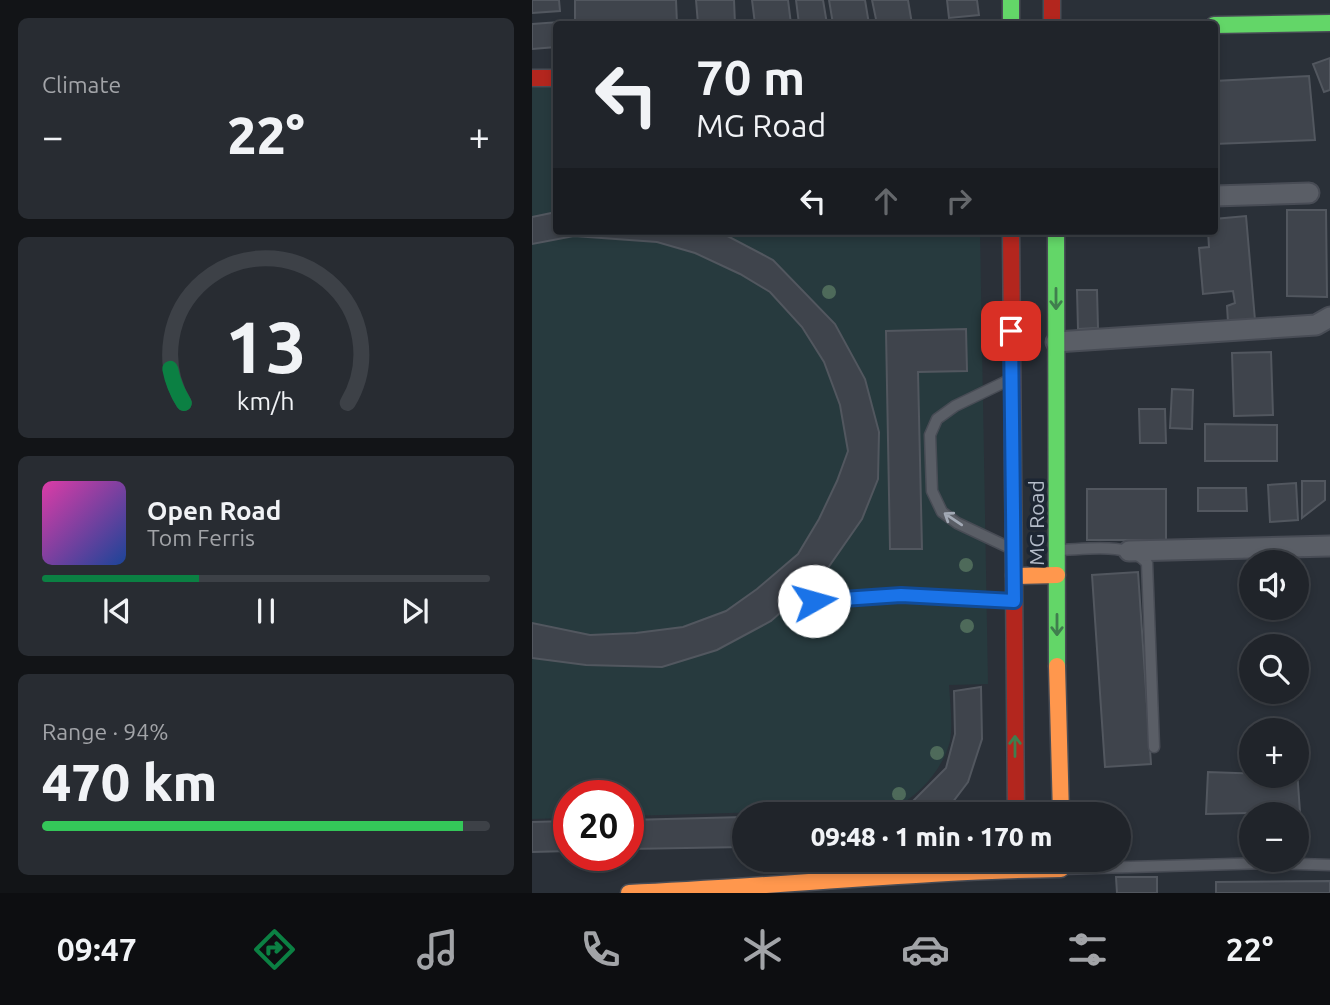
<!DOCTYPE html>
<html lang="en">
<head>
<meta charset="utf-8">
<style>
	body { margin:0; font-family:Ubuntu,sans-serif; background:#282c32; color:#f1f3f6; height:100vh; display:flex; flex-direction:column; font-size:26px; white-space:nowrap }
	* { box-sizing:border-box; margin:0 }
	p { font-size:23px; color:#a2a4a8 }
	.icon { flex:none; width:38px; height:38px; fill:none; stroke:currentColor; stroke-width:2; stroke-linecap:round; stroke-linejoin:round }
	.map { position:relative; flex:1; overflow:hidden }
	.panel { display:flex; flex-direction:column; gap:18px; padding:18px; background:#121417; width:532px }
	.panel>* { flex:none }
	.guide { position:absolute; left:21px; top:21px; width:665px; height:214px; border-radius:7px; box-shadow:0 4px 10px #0003,0 0 0 2px #3d4147; background:#20242a; color:#f1f3f6; overflow:hidden }
	.tools { position:absolute; left:707px; top:550px; display:grid; gap:14px }
	.tools a { display:grid; place-items:center; width:70px; height:70px; border-radius:50%; background:#20242a; box-shadow:0 4px 10px #0003,0 0 0 2px #3d4147; font-size:35px }
	.speed { position:absolute; left:21px; top:780px; display:flex; gap:14px; font-size:35px; font-weight:700; text-align:center }
	.speed>* { display:grid; place-content:center; width:91px; height:91px; border-radius:50%; background:#20242a; box-shadow:0 4px 10px #0003,0 0 0 2px #3d4147; line-height:1 }
	.speed .limit { border:10px solid #d22; background:#fff; color:#111 }
	.pin { position:absolute; display:grid; place-items:center; width:60px; height:60px; color:#fff; margin:-30px; border-radius:14px; box-shadow:0 4px 10px #0006 }
	.me { position:absolute; width:77px; margin:-38px; rotate:83deg; stroke-linejoin:round; filter:drop-shadow(0 0 5px #0008) }
	.turn { display:flex; align-items:center; gap:24px; height:147px; padding:0 28px; font-size:32px }
	.turn .icon { width:91px; height:91px; stroke-width:2.5 }
	.turn b { display:block; font-size:49px; line-height:60px }
	.lanes { display:flex; align-items:center; height:66px; padding:0 28px; background:#0003; justify-content:center; gap:35px; direction:ltr }
	.lanes .off { opacity:.35 }
	.big { font-size:52px; font-weight:800; line-height:1.1 }
	.panel .card { flex:1; display:flex; flex-direction:column; justify-content:center; gap:10px; min-width:0; padding:0 24px; border-radius:10px; background:#282c32 }
	.panel .dial { align-items:center; gap:0 }
	.dial svg { height:182px; overflow:visible; fill:none; stroke:#3d4147; stroke-width:7; stroke-linecap:round; text-anchor:middle }
	.dial text { fill:#f1f3f6; stroke:none }
	.song { display:flex; align-items:center; gap:21px }
	.cover { width:84px; height:84px; border-radius:10px; background:linear-gradient(135deg,hsl(320 70% 55%),hsl(220 70% 35%)) }
	.played { height:7px; border-radius:4px; background:linear-gradient(90deg,#0b8043 35%,#3d4147 35%) }
	.keys { display:flex; justify-content:space-around; direction:ltr }
	.heat { display:flex; justify-content:space-between; align-items:center; font-size:38px; direction:ltr }
	.charge { height:10px; border-radius:5px; background:linear-gradient(90deg,#34c759 94%,#3d4147 0) }
	.trip { position:absolute; left:200px; top:802px; width:399px; height:70px; border-radius:35px; background:#20242a; box-shadow:0 4px 10px #0003,0 0 0 2px #3d4147; font-weight:800; line-height:70px; text-align:center }
	.tabs { display:flex; height:112px; justify-content:space-around; align-items:center; background:#0d0e11; color:#a2a4a8 }
	.tabs .icon { width:49px; height:49px }
	.tabs .active { color:#0b8043 }
	.tabs b { font-size:32px; color:#f1f3f6 }
	main { display:flex; flex:1; min-height:0 }
	.map>svg:first-child { display:block }
	.green { fill:#273a3e }
	.building { fill:#3f444c; stroke:#52575f; stroke-width:2 }
	.lines { fill:none; stroke-linecap:round; stroke-linejoin:round }
	.lane-casing { stroke:#484c55; stroke-width:13 }
	.street-casing { stroke:#484c55; stroke-width:23 }
	.fast-casing { stroke:#484c55; stroke-width:19 }
	.slow-casing { stroke:#484c55; stroke-width:19 }
	.jam-casing { stroke:#484c55; stroke-width:19 }
	.lane { stroke:#5a5e66; stroke-width:10 }
	.street { stroke:#5a5e66; stroke-width:19 }
	.fast { stroke:#63d668; stroke-width:16 }
	.slow { stroke:#ff974d; stroke-width:16 }
	.jam { stroke:#b3261e; stroke-width:16 }
	.tree { fill:#4e6a5a }
	.oneway { stroke:#407e4e }
	.oneway2 { stroke:#a2a9b5 }
	.route-casing { stroke:#114b97; stroke-width:18 }
	.route { stroke:#1a73e8; stroke-width:12 }
	.labels { text-anchor:middle; dominant-baseline:central; stroke-width:7; stroke-linejoin:round; paint-order:stroke }
	.street-label { font-size:21px; fill:#b4bcc9; stroke:#1d2633 }
</style>
</head>
<body>
<main>
<section class="panel">
<div class="card"><p>Climate</p>
<div class="heat"><a>−</a><b class="big">22°</b><a>+</a></div>
</div>
<div class="card dial"><svg viewBox="0 0 100 80">
<path d="M14 69A42 42 0 1 1 86 69"/>
<path d="M14 69A42 42 0 0 1 8 54" stroke="#0b8043"/>
<text x="50" y="56" font-size="32" font-weight="700">13</text>
<text x="50" y="72" font-size="11">km/h</text>
</svg></div>
<div class="card">
<div class="song"><i class="cover"></i><div><b>Open Road</b><p>Tom Ferris</p></div></div>
<div class="played"></div>
<div class="keys"><svg class="icon" aria-label="previous" viewBox="0 0 24 24"><path d="M18 5L8 12l10 7zM5 5v14"/></svg><svg class="icon" aria-label="pause" viewBox="0 0 24 24"><path d="M8 5v14M16 5v14"/></svg><svg class="icon" aria-label="next" viewBox="0 0 24 24"><path d="M6 5l10 7-10 7zM19 5v14"/></svg></div>
</div>
<div class="card"><p>Range · 94%</p><b class="big">470 km</b><div class="charge"></div></div>
</section>
<div class="map">
<svg width="798" height="893" viewBox="0 0 798 893">
	<rect width="100%" height="100%" fill="#2a3038"/>
	<path class="green" d="M24 87V231H448L456 684 417 685C418 702 421 724 418 741 411 769 387 796 362 808L96 816V796H37V818L0 819V88Z"/>
	<path class="building" d="M0 0H27L28 11 0 13Z
		M43 0H144L145 24H43Z
		M164 0H202L203 24H166Z
		M220 0H256L259 24H223Z
		M264 0H291L295 24H267Z
		M297 0H333L337 24H301Z
		M340 0H376L380 24H345Z
		M415 0H445L447 15 417 18Z
		M27 22 24 47 0 49V24Z
		M798 58V90L792 92 781 64Z
		M777 76 783 140 682 144V81Z
		M755 210H794L795 297 755 296Z
		M24 212V231H186L241 260 303 324 333 379 347 432 346 479 330 519 291 575 239 621 185 650 130 667 54 665 0 658V623L58 635 104 633 151 627 194 611 225 589 266 554 287 519 305 481 316 451 308 405 292 362 270 327 238 292 208 274 163 253 125 242 42 236 0 244V217Z
		M714 216 723 320 696 322 695 306 703 303 701 291 671 294 667 248 677 247 676 231H682V219Z
		M545 290H565L566 328 546 329Z
		M434 329 435 371 386 372 390 549H358L354 331Z
		M739 352 741 415 702 416 700 353Z
		M640 389 661 390 660 429 638 428Z
		M607 409H633L634 443H608Z
		M673 424 745 425V461H673Z
		M770 481H793V500L770 518Z
		M764 483 766 520 738 522 736 485Z
		M666 488H714L715 511H666Z
		M555 489H634V540H555Z
		M606 572 619 764 573 767 560 575Z
		M449 687 450 739 436 782 420 803 408 814H352L375 807 414 768 423 734 422 691Z
		M765 770 768 812 674 814 676 772 765 775Z
		M212 817V847L96 849V820Z
		M37 821V851L0 852V822Z
		M584 877H625V893H585Z
		M798 881V893H684V882Z"/>
	<g class="lines">
		<g class="lane-casing">
			<path id="lane" d="M478 548 425 523 410 512 400 491 398 435 405 419 423 406 479 379
				M525 550C551 550 597 541 615 563L622 747
				M282 601 369 595 482 601
				M529 869 736 863 798 865"/>
		</g>
		<g class="street-casing">
			<path id="street" d="M682 196 777 193
				M524 342 784 325 798 317
				M597 551 798 546"/>
		</g>
		<g class="fast-casing">
			<path id="fast" d="M479 0V24
				M682 25 798 23
				M524 231 525 666"/>
		</g>
		<g class="slow-casing">
			<path id="slow" d="M482 576 525 575
				M525 666 529 814
				M97 893C241 887 385 871 529 869"/>
		</g>
		<g class="jam-casing">
			<path id="jam" d="M520 0V24
				M0 78H24
				M479 231 484 814"/>
		</g>
		<use href="#lane" class="lane"/>
		<use href="#street" class="street"/>
		<use href="#fast" class="fast"/>
		<use href="#slow" class="slow"/>
		<use href="#jam" class="jam"/>
	</g>
	<g class="tree">
		<circle cx="297" cy="292" r="7"/>
		<circle cx="434" cy="565" r="7"/>
		<circle cx="435" cy="626" r="7"/>
		<circle cx="405" cy="753" r="7"/>
		<circle cx="367" cy="794" r="7"/>
	</g>
	<defs><path id="oneway-shaft" d="M-6 0H5M1.5-3L5.5 0L1.5 3" fill="none" stroke-width="1.6" stroke-linecap="round" stroke-linejoin="round" transform="scale(1.75)"/></defs>
	<g class="oneway">
		<use href="#oneway-shaft" transform="translate(524 299) rotate(90)"/>
		<use href="#oneway-shaft" transform="translate(525 625) rotate(90)"/>
		<use href="#oneway-shaft" transform="translate(483 746) rotate(-90)"/>
	</g>
	<use class="oneway2" href="#oneway-shaft" transform="translate(421 519) rotate(-146)"/>
	<g class="lines">
		<g class="route-casing">
			<path id="route" d="M282 601 369 595 482 601 479 331"/>
		</g>
		<use href="#route" class="route"/>
	</g>
	<g class="labels">
		<g class="street-label">
			<text transform="translate(504 523) rotate(-90)">MG Road</text>
		</g>
	</g>
</svg>
<div class="tools">
<a><svg class="icon" aria-label="sound" viewBox="0 0 24 24"><path d="M4 9h4l5-4v14l-5-4H4zM17 9q2 3 0 6"/></svg></a>
<a><svg class="icon" aria-label="search" viewBox="0 0 24 24"><circle cx="10" cy="10" r="6"/><path d="M15 15l6 6"/></svg></a>
<a>+</a>
<a>−</a>
</div>
<div class="speed"><div class="limit">20</div></div>
<div class="pin" style="left:479px;top:331px;background:#d93025"><svg class="icon" aria-label="arrive" viewBox="0 0 24 24"><path d="M6 21V4h12l-3 4 3 4H6"/></svg></div>
<svg class="me" style="left:282px;top:601px" viewBox="-20 -20 40 40"><circle r="19" fill="#fff"/><path d="M0-13L10 11 0 6-10 11z" fill="#1a73e8"/></svg>
<div class="trip">09:48 · 1 min · 170 m</div>
<div class="guide">
<div class="turn"><svg class="icon" aria-label="left" viewBox="0 0 24 24"><path d="M17 20v-9H6M10 6l-5 5 5 5"/></svg><div><b>70 m</b>MG Road</div></div>
<div class="lanes"><svg class="icon" aria-label="left" viewBox="0 0 24 24"><path d="M17 20v-9H6M10 6l-5 5 5 5"/></svg><svg class="icon off" aria-label="ahead" viewBox="0 0 24 24"><path d="M12 20V5M6 11l6-6 6 6"/></svg><svg class="icon off" aria-label="right" viewBox="0 0 24 24"><path d="M7 20v-9h11M14 6l5 5-5 5"/></svg></div>
</div>
</div>
</main>
<nav class="tabs">
<b>09:47</b>
<svg class="icon active" aria-label="directions" viewBox="0 0 24 24"><path d="M12 3l9 9-9 9-9-9zM9 14v-3h6M13 9l2 2-2 2"/></svg>
<svg class="icon" aria-label="music" viewBox="0 0 24 24"><path d="M9 18V5l10-2v13"/><circle cx="6" cy="18" r="3"/><circle cx="16" cy="16" r="3"/></svg>
<svg class="icon" aria-label="phone" viewBox="0 0 24 24"><path d="M5 4h4l2 5-3 2q2 4 5 5l2-3 5 2v4C11 20 4 13 5 4z"/></svg>
<svg class="icon" aria-label="climate" viewBox="0 0 24 24"><path d="M12 3v18M4 7l16 10M4 17L20 7"/></svg>
<svg class="icon" aria-label="car" viewBox="0 0 24 24"><path d="M5 17H2v-5l4-1 3-4h7l3 4 3 1v5h-3M9 17h6M6 11h13"/><circle cx="7" cy="17" r="2"/><circle cx="17" cy="17" r="2"/></svg>
<svg class="icon" aria-label="filters" viewBox="0 0 24 24"><path d="M4 7h16M4 17h16"/><circle cx="9" cy="7" r="2"/><circle cx="15" cy="17" r="2"/></svg>
<b>22°</b>
</nav>
</body>
</html>
